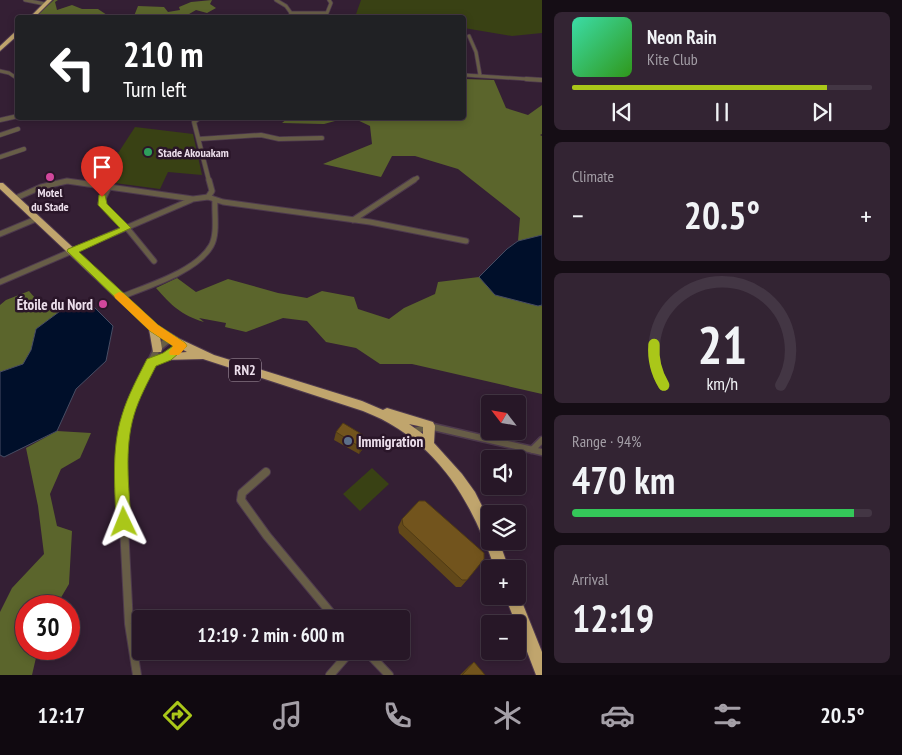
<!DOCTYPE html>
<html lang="en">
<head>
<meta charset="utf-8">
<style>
	body { margin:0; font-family:"PT Sans Narrow",sans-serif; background:#332433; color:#f1f3f6; height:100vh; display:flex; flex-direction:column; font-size:19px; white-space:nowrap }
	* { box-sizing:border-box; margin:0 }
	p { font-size:16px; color:#a49fa7 }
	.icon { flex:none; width:28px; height:28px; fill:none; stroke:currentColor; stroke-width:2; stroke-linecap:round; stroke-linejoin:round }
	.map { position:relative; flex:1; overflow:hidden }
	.panel { display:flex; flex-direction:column; gap:12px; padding:12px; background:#150d15; width:360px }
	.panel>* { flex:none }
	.guide { position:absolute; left:15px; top:15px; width:451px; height:105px; border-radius:5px; box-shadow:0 2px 8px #0003,0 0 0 1px #433644; background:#202124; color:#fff; overflow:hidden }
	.needle { width:32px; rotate:301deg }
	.fabs { position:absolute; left:481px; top:395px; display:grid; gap:10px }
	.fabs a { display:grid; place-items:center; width:45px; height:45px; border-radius:5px; background:#271727; box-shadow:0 2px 8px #0003,0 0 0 1px #433644; font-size:25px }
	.speed { position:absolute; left:15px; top:595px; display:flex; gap:10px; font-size:25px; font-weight:700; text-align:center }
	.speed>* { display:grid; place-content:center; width:65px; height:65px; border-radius:50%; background:#271727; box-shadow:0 2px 8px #0003,0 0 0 1px #433644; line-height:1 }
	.speed .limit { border:8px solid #d22; background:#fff; color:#111 }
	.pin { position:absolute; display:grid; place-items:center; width:42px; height:42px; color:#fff; margin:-51px -21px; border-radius:50% 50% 50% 0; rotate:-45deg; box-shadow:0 0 5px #0007 }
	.pin .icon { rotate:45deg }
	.me { position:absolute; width:55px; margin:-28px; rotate:358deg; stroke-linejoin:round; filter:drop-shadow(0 0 4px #0008) }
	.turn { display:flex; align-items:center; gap:18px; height:105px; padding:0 25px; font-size:22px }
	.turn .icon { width:65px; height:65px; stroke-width:2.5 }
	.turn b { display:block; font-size:35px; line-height:42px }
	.big { font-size:38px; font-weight:800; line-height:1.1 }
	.panel .tile { flex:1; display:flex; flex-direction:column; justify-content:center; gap:8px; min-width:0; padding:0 18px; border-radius:8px; background:#332433 }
	.panel .dial { align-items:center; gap:0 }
	.dial svg { height:130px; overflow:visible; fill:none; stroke:#433644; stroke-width:7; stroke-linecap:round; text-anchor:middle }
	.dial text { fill:#f1f3f6; stroke:none }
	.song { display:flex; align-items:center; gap:15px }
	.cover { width:60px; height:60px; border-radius:8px; background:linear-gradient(135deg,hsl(160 70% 55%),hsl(110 70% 35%)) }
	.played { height:5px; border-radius:2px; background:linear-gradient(90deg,#aac719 85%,#433644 85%) }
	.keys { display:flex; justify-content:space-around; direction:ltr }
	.heat { display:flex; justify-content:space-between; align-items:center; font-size:28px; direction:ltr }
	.charge { height:8px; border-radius:4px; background:linear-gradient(90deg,#34c759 94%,#433644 0) }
	.trip { position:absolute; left:132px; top:610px; width:278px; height:50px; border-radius:5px; background:#271727; box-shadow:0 2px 8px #0003,0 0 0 1px #433644; font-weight:800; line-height:50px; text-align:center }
	.menu { display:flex; height:80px; justify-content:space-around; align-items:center; background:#100910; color:#a49fa7 }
	.menu .icon { width:35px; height:35px }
	.menu .active { color:#aac719 }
	.menu b { font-size:22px; color:#f1f3f6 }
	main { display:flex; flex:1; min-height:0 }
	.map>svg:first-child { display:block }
	.green { fill:#394114 }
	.forest { fill:#5b652c }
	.water { fill:#000f2a; stroke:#474d64 }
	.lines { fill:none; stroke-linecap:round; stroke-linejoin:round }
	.street-far4-casing { stroke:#4e3a4e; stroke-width:4.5 }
	.street-far3-casing { stroke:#4e3a4e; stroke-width:5.5 }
	.street-far2-casing { stroke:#4e3a4e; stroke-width:7 }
	.street-far1-casing { stroke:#4e3a4e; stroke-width:9 }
	.street-casing { stroke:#4e3a4e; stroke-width:10 }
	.highway-casing { stroke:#4e3a4e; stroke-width:2 }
	.street-far4 { stroke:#675d47; stroke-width:3 }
	.street-far3 { stroke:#675d47; stroke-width:4 }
	.street-far2 { stroke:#675d47; stroke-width:5 }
	.street-far1 { stroke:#675d47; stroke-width:6 }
	.street { stroke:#675d47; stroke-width:8 }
	.highway { fill:#c0a56d; fill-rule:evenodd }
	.wall { fill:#624819 }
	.shaded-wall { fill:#503b14 }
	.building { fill:#72541d; stroke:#503b14 }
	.route { fill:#aac719; stroke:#6e8110 }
	.slow { fill:#f59e0b }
	.leisure-dot { fill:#2e9e5b; stroke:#2a1629; stroke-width:2 }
	.hotel-dot { fill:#d1479c; stroke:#2a1629; stroke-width:2 }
	.service-dot { fill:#5c6f8a; stroke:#2a1629; stroke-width:2 }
	.labels { text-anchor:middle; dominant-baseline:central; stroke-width:5; stroke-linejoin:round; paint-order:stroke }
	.far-poi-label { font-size:12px; font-weight:bold; fill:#ecdeeb; stroke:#2a1629; text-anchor:start }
	.shield { fill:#2a1629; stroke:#b2a2b1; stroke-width:1 }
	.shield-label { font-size:14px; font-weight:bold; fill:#ecdeeb }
	.poi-label { font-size:15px; font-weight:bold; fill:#ecdeeb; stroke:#2a1629; text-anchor:end }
</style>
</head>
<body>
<main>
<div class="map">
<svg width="542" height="675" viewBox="0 0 542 675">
	<rect width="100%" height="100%" fill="#341f34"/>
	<path class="green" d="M361 0H542V33L512 36 464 28V18L355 17Z
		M135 127 193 134 202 175 168 172 160 189 100 181Z
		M372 468 389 484 360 511 343 494Z"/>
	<path class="forest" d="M54 0H58L55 2 57 10 72 5 82 9H98L110 17 48 18 38 14Z
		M212 0 210 4 216 8 207 13 196 10 184 17H120L134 16 138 6 164 7 168 12 180 10 179 7 191 2Z
		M464 79 494 80 506 108 528 115 542 105V134L540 135 542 136V235L518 241 520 218 458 169 415 156H392L381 177 323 164 372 144 370 126 353 118H464Z
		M288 118H346L324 124 282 123Z
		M479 277 495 295 538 306 542 305V394L412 364H380L356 348 326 342 307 321 283 318 246 332 225 327 226 323 199 318 204 322C181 315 171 305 156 288L177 278 196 292 228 279 278 293 307 298 322 291 354 297 358 309 389 319 404 308 435 294 438 282Z
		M29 291C44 309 49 309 71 303L36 329 31 350 23 364 0 372V305L6 300Z
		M57 431 91 433 80 458 61 469 50 494 57 526 72 531 69 584 56 606H26V649H38L32 675H0V612L12 588 44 554 38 506 26 448Z"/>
	<path class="water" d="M542 235V305L538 306 495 295 479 277 507 249 518 241Z
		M71 303 92 305 113 326 106 361 76 389 57 431 4 457 0 455V372L23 364 31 350 36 329Z"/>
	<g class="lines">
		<g class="street-far4-casing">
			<path id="street-far4" d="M25 0 45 4
				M276 0 286 6 291 13 289 18
				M291 13H327L331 3 329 0
				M469 36 476 52 480 75
				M0 71 9 73 18 79
				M464 75 542 80"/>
		</g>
		<g class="street-far3-casing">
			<path id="street-far3" d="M526 79 542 80
				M199 118 194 122 209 181
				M0 120 18 116
				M0 135 18 129
				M199 139 261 135 279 139 322 138
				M0 157 24 149
				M412 181 417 178"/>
		</g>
		<g class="street-far2-casing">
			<path id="street-far2" d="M109 187 101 203 127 228 154 261
				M208 197 223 202 370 222 466 241
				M16 198 41 187 67 181 193 199 208 197 212 191 209 180
				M353 220 414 180
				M0 234 36 219
				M0 282 191 200
				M121 297C147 286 196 272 211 246 218 234 214 213 215 200"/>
		</g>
		<g class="street-far1-casing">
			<path id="street-far1" d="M152 362 167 357 181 346
				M429 426 542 452
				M411 432 430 426
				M532 450 542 440
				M121 471 123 439 134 398 157 349 169 339"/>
		</g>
		<g class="street-casing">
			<path id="street" d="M121 469 129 624 137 675
				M266 472 242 493 241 500 267 536 336 619
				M366 651 389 675
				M330 675 351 651"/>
		</g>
		<g class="highway-casing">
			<path id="highway" d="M47 0H52L34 18H29Z
				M16 31H18V35L0 51V46Z
				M0 183H3L157 325 180 339 214 355 362 401 383 410 387 408 433 422 435 426 434 443 462 474 475 492 490 522V541H499L509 569H495C471 499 436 439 363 411L203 359 163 360 162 357 163 354 187 352 160 337 162 349 161 352H153L149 329 0 189ZM409 424 423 427V434Z
				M518 592 542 652V675H536L518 628V624H516L505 596H518Z"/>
		</g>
		<use href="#street-far4" class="street-far4"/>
		<use href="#street-far3" class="street-far3"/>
		<use href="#street-far2" class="street-far2"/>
		<use href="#street-far1" class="street-far1"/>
		<use href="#street" class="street"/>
		<use href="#highway" class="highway"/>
	</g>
	<path class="wall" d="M336 432 363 438 366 440 364 447 359 454 334 440Z
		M402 519 467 580 461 587H456L399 533 398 527Z
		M474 662 485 675H460L469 666Z"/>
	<path class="shaded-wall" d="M366 440 364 447 359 454 360 447Z"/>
	<path class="building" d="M343 423 363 435 362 437 366 440 360 447 336 432Z
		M419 501H425L484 553V559L467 580H462L403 525 402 519Z
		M474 662 485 675H462Z"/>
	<path class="route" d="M99 195H105L107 204 131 228 79 252 158 325 185 343 187 346 171 360 156 366C148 382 139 398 134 415 124 449 129 487 131 522L129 527 124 529 119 527 116 522C115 487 111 449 122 415 128 395 138 377 147 359L163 353 173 346 150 331 67 251 68 249 120 228 98 205Z"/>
	<path class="slow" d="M119 292 123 293 158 325 185 343 187 346 179 355H170L169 352 173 346 150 331 115 298 114 295Z"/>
	<circle class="leisure-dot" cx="148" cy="152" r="5"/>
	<g class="hotel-dot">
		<circle cx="50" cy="177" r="5"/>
		<circle cx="103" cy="304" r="5"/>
	</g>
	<circle class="service-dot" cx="348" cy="441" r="5"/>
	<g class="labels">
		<g class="far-poi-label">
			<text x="158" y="152">Stade Akouakam</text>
			<text x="50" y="192" text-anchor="middle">Motel<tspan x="50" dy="14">du Stade</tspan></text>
		</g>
		<rect class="shield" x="229" y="358.5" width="32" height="23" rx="4"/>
		<g class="shield-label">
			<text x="245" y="370">RN2</text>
		</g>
		<g class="poi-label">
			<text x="93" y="304">Étoile du Nord</text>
			<text x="358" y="441" text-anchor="start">Immigration</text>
		</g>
	</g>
</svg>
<div class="fabs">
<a><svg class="needle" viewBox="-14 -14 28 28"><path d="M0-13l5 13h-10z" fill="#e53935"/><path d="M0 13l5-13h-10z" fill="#a49fa7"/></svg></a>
<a><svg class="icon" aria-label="sound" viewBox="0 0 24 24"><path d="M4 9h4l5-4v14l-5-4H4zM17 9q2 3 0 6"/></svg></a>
<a><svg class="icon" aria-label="layers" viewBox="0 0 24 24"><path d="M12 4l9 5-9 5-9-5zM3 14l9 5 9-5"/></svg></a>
<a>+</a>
<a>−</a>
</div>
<div class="speed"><div class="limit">30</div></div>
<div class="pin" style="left:102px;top:197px;background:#d93025"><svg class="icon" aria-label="arrive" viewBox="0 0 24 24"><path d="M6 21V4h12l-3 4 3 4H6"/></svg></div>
<svg class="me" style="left:124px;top:522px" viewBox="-20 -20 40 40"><path d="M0-17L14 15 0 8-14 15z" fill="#aac719" stroke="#fff" stroke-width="4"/></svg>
<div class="trip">12:19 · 2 min · 600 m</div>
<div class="guide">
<div class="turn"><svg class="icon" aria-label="left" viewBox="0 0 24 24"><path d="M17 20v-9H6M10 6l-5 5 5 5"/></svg><div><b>210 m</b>Turn left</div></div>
</div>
</div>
<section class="panel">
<div class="tile">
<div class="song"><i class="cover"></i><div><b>Neon Rain</b><p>Kite Club</p></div></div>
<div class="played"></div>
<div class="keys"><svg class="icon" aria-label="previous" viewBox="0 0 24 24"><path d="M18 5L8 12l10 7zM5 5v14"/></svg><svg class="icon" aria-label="pause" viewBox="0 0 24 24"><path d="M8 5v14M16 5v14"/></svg><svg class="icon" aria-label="next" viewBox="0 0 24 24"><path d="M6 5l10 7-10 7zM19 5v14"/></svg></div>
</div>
<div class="tile"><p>Climate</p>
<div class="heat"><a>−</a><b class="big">20.5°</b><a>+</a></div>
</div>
<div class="tile dial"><svg viewBox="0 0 100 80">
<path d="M14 69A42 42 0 1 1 86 69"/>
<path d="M14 69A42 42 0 0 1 8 44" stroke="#aac719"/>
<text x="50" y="56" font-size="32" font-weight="700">21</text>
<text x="50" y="72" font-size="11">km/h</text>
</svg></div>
<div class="tile"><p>Range · 94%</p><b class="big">470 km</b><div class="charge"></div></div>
<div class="tile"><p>Arrival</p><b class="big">12:19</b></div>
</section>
</main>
<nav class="menu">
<b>12:17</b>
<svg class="icon active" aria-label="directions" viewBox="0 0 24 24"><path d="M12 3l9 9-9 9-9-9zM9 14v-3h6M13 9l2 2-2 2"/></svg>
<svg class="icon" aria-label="music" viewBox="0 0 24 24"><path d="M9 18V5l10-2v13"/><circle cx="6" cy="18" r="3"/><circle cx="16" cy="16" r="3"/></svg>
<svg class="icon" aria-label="phone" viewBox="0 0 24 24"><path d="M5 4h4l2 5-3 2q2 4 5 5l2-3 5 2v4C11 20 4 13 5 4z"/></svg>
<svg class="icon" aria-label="climate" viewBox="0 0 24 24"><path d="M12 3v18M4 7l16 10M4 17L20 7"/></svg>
<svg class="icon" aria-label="car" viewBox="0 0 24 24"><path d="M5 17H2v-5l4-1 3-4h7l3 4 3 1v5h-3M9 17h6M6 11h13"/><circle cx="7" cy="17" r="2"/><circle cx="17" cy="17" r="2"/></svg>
<svg class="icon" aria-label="filters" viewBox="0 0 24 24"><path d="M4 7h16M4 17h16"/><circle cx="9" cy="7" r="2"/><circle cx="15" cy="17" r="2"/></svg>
<b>20.5°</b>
</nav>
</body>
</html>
